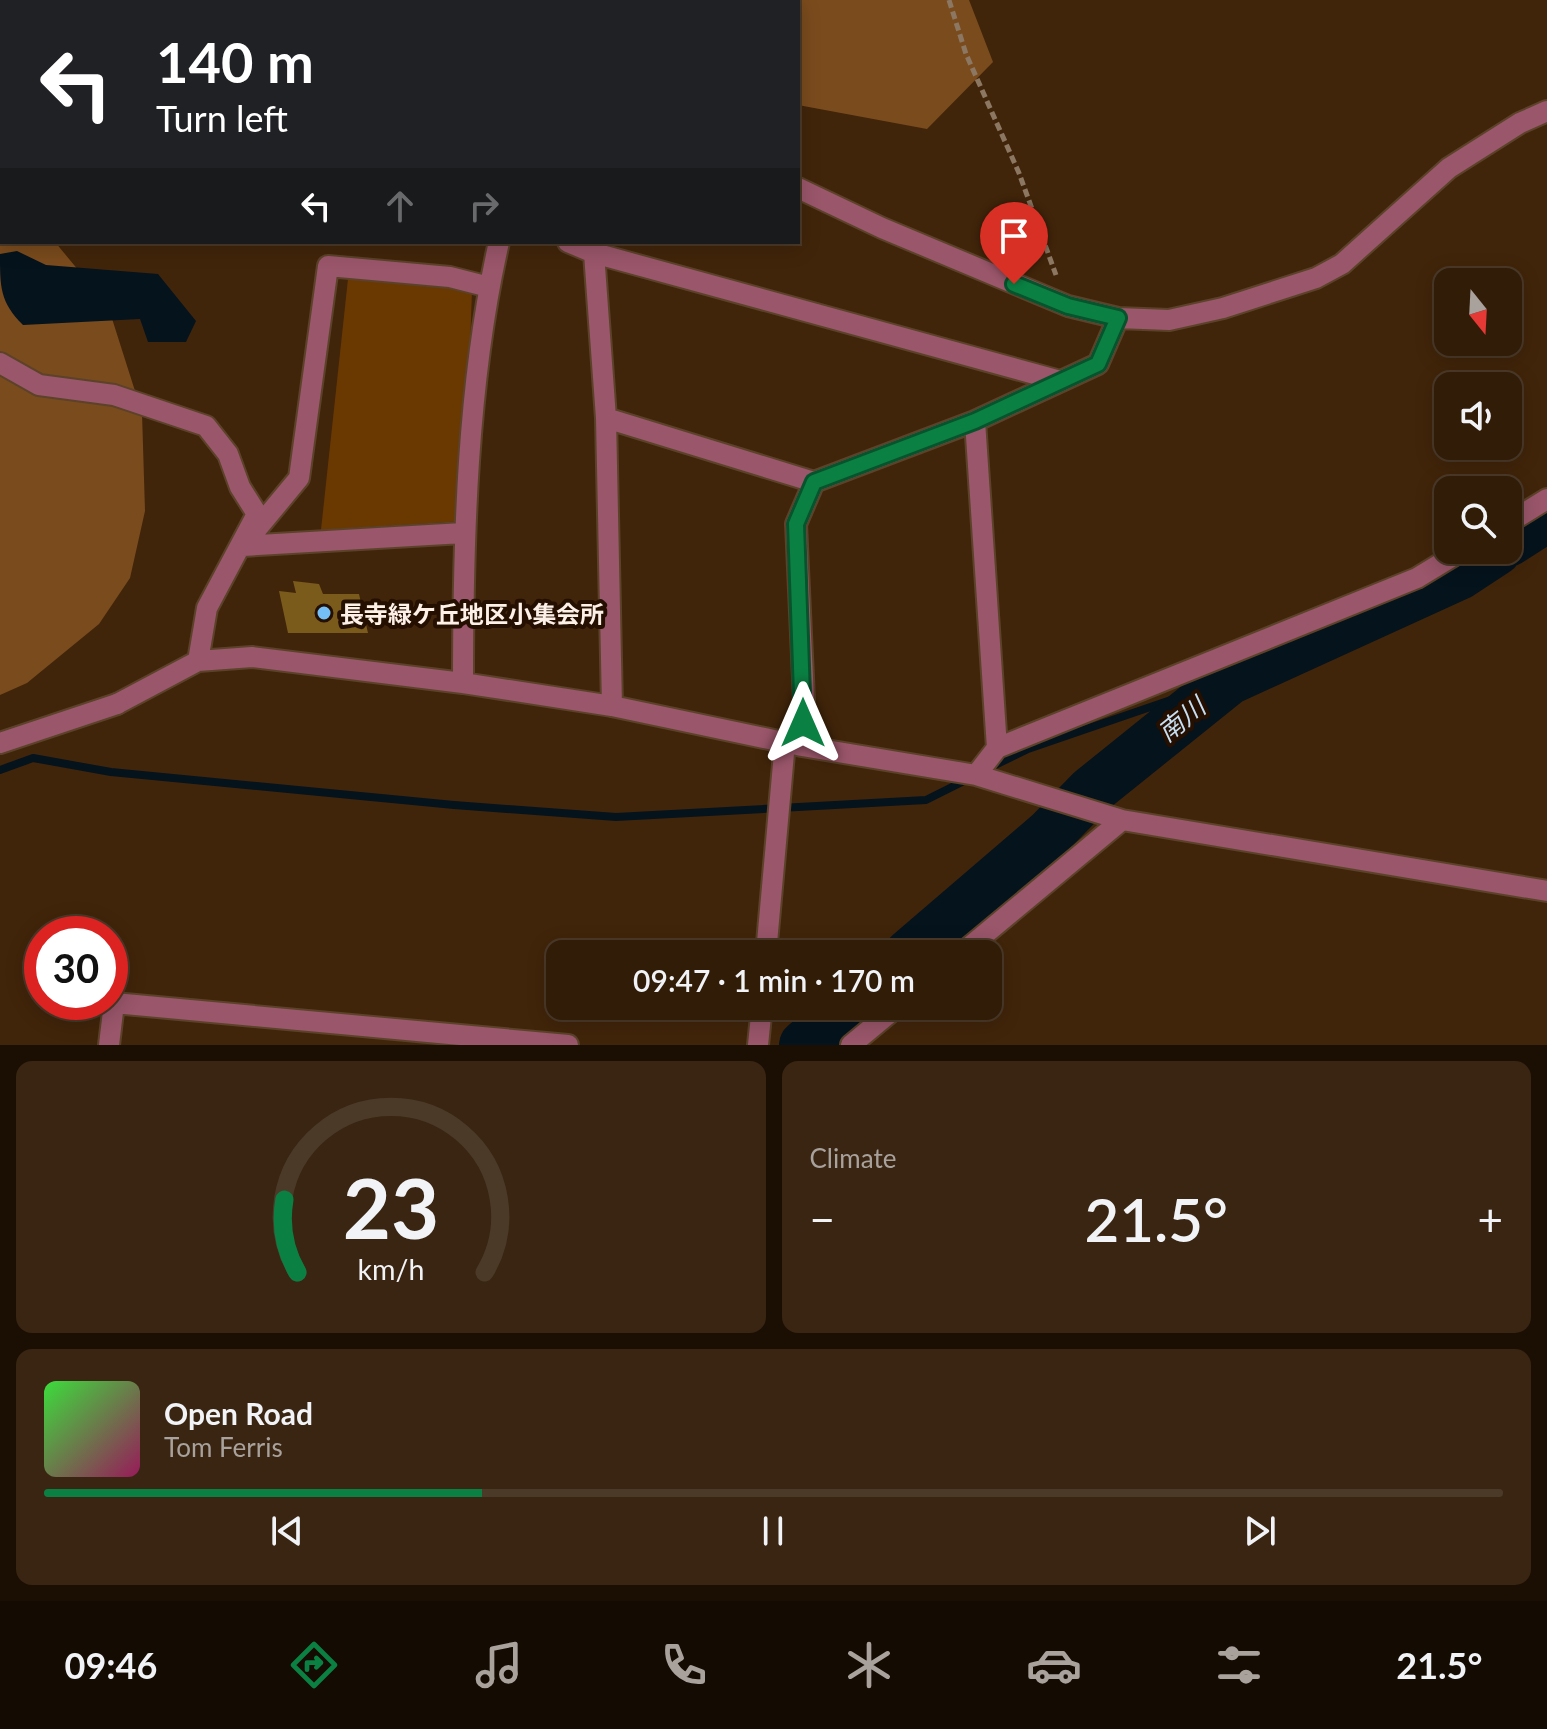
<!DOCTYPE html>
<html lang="en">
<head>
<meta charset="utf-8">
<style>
	body { margin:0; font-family:Lato,"Noto Sans JP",sans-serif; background:#392512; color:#f1f3f6; height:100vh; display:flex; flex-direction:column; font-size:30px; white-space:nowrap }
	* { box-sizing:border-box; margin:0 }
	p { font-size:26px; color:#a8a19c }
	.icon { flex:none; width:44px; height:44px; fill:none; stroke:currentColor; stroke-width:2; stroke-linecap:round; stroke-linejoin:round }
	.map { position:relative; height:1045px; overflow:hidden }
	.details { display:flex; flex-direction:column; gap:16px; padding:16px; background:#1b0f04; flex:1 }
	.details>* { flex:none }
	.banner { position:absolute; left:0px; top:0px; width:800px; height:244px; box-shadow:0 4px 20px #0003,0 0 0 2px #4c3a29; background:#202124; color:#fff; overflow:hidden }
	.needle { width:52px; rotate:162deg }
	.fabs { position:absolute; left:1434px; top:268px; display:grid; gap:16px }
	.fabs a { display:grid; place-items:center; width:88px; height:88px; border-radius:16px; background:#311c08; box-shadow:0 4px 20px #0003,0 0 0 2px #4c3a29; font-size:40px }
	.speed { position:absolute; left:24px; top:916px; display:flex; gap:16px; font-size:40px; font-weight:700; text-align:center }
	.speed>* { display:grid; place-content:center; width:104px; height:104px; border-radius:50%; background:#311c08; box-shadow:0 4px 20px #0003,0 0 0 2px #4c3a29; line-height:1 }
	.speed .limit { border:12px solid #d22; background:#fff; color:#111 }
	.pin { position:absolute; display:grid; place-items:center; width:68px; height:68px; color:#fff; margin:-82px -34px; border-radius:50% 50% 50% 0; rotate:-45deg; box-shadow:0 0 8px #0007 }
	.pin .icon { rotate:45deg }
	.me { position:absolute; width:88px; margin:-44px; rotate:0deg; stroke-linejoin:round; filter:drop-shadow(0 0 6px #0008) }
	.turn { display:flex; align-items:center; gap:28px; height:168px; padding:0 24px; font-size:36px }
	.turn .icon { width:104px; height:104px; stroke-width:2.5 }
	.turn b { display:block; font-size:56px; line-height:68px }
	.lanes { display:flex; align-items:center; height:76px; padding:0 24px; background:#0003; justify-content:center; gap:40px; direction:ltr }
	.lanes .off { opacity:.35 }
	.big { font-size:60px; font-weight:600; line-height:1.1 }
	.details .tile { flex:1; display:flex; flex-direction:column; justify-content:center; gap:12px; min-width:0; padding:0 28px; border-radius:16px; background:#392512 }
	.details .dial { align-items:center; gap:0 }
	.dial svg { height:208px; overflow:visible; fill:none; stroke:#4c3a29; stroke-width:7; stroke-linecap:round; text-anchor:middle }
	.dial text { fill:#f1f3f6; stroke:none }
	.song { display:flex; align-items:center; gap:24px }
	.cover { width:96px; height:96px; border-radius:12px; background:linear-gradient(135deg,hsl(120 70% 55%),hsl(330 70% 35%)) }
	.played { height:8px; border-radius:4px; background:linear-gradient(90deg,#0b8043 30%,#4c3a29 30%) }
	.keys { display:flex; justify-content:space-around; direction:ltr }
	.heat { display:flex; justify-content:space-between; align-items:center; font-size:44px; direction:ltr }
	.details .tiles { flex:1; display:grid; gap:16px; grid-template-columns:1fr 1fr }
	.tile:last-child { grid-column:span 2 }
	.trip { position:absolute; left:546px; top:940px; width:456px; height:80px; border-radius:16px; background:#311c08; box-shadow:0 4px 20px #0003,0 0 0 2px #4c3a29; font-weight:600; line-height:80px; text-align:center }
	.dock { display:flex; height:128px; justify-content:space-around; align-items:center; background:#140b03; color:#a8a19c }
	.dock .icon { width:56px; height:56px }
	.dock .on { color:#0b8043 }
	.dock b { font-size:36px; color:#f1f3f6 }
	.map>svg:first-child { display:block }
	.green { fill:#6a3902 }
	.forest { fill:#7a4b1d }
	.water { fill:#05131d }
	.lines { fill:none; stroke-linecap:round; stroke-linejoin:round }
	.stream { stroke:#05131d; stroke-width:8 }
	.river { stroke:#05131d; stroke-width:50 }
	.building { fill:#7a5b1c }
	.minor-casing { stroke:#5b4229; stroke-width:24 }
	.tertiary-casing { stroke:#5b4229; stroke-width:24 }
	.path { stroke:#8c7762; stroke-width:5; stroke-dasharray:8 4; stroke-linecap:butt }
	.minor { stroke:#9a566b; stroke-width:20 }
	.tertiary { stroke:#9a566b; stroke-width:20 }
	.route-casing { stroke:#07532c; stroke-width:20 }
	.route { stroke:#0b8043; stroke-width:14 }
	.poi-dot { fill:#74c0f6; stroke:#240f00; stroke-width:3 }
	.labels { text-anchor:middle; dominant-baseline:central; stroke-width:8; stroke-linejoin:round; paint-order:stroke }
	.poi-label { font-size:24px; font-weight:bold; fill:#fdf1e7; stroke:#240f00; text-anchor:start }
	.water-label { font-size:26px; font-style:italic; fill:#c7dff1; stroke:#240f00 }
</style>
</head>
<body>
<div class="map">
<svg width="1547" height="1045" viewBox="0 0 1547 1045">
	<rect width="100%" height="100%" fill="#41250a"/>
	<path class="green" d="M348 279 472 290 464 521 321 530Z"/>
	<path class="forest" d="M455 0H969L993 62 927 129 798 105V2Z
		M0 203 2 242H55L108 306 142 413 145 511 130 578 99 624 27 683 0 695Z"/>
	<path class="water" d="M17 251 46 265 158 274 196 321 186 342H148L140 319 23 325C0 302 0 287 0 254Z"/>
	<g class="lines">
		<path class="stream" d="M987 769 1028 749 1229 680
			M0 770 33 758 111 772 454 805 616 817 926 800 968 779"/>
		<path class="river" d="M1508 542 1547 517
			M909 954 1050 833 1091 791 1229 680 1459 575 1497 550
			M804 1045 849 1006"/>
	</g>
	<path class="building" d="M293 581 319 584 323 594H359L368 633H288L279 591 296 593Z"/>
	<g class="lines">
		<g class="minor-casing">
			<path id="minor" d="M425 0 427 2
				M324 2 325 0
				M0 32H2
				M798 188 882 228 1068 306 1118 318 1169 320 1223 308 1316 278 1342 264 1449 168 1520 123 1547 111
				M568 242 594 253 1060 381
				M594 253 606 418 612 706
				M0 363 39 385 114 395 206 426 228 454 240 487 257 514 207 608 198 661
				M606 418 814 482
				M975 421 997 748
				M1508 523 1547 499
				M256 530 299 478 328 266 450 277 489 287
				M243 546 463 533
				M463 683C463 540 467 382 499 242
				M117 704 198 661 252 657 463 683 612 706 802 746 976 775 1122 820 1547 891
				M802 746 804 700 796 524 814 482 975 421 1098 364 1118 318
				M976 775 997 748 1417 578 1463 550
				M766 954 785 742
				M961 954 1122 820
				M109 1045 114 1003 568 1045
				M758 1045 762 1006
				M851 1045 898 1006"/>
		</g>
		<g class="tertiary-casing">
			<path id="tertiary" d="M0 743 117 704"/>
		</g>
		<path class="path" d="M949 0 966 54 1019 173 1056 275"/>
		<use href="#minor" class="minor"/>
		<use href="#tertiary" class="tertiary"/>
	</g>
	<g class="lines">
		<g class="route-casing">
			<path id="route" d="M803 723 796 524 814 482 975 421 1098 364 1118 318 1068 306 1014 284"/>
		</g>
		<use href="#route" class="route"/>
	</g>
	<circle class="poi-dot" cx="324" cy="613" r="8"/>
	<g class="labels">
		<g class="poi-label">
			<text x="340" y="613">長寺緑ケ丘地区小集会所</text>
		</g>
		<g class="water-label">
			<text transform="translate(1181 719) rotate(-39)">南川</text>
		</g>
	</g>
</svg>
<div class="fabs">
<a><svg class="needle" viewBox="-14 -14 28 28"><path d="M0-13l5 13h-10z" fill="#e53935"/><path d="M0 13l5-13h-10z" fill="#a8a19c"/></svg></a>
<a><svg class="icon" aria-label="sound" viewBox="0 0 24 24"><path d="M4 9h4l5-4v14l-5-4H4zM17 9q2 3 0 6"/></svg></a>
<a><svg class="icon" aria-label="search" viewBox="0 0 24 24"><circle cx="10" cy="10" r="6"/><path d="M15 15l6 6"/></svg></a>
</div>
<div class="speed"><div class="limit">30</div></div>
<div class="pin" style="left:1014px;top:284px;background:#d93025"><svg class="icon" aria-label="arrive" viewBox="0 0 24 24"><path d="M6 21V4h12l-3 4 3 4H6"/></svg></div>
<svg class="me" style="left:803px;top:723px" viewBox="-20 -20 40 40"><path d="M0-17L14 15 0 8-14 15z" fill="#0b8043" stroke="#fff" stroke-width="4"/></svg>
<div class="trip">09:47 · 1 min · 170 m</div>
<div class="banner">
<div class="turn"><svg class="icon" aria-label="left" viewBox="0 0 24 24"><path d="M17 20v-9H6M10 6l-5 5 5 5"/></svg><div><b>140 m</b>Turn left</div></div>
<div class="lanes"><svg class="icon" aria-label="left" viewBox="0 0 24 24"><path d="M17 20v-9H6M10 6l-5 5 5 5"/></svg><svg class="icon off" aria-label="ahead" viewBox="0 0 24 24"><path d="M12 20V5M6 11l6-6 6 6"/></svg><svg class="icon off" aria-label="right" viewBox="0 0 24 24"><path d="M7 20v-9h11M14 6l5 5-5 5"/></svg></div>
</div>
</div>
<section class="details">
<div class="tiles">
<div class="tile dial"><svg viewBox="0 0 100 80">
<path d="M14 69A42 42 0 1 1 86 69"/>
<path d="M14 69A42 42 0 0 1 9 41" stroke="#0b8043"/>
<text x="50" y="56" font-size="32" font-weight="700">23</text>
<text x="50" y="72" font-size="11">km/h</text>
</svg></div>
<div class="tile"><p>Climate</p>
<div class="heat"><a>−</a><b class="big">21.5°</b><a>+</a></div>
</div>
<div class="tile">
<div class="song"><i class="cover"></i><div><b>Open Road</b><p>Tom Ferris</p></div></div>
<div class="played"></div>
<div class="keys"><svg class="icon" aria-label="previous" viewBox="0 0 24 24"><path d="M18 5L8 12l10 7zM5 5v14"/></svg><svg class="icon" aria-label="pause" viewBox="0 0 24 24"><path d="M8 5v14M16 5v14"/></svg><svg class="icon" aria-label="next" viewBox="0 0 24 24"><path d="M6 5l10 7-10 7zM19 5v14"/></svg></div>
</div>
</div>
</section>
<nav class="dock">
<b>09:46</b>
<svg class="icon on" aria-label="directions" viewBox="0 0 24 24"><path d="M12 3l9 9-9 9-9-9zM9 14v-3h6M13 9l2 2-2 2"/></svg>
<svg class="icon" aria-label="music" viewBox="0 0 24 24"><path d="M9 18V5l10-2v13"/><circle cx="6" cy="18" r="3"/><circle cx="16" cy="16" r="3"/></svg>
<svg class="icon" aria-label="phone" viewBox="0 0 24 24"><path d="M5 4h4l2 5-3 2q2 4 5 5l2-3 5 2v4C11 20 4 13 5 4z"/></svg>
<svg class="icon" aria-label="climate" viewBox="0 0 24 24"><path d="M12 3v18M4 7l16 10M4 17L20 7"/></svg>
<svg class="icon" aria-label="car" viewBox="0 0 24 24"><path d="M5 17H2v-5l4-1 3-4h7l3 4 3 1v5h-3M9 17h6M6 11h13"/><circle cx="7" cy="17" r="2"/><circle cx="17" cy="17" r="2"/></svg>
<svg class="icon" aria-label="filters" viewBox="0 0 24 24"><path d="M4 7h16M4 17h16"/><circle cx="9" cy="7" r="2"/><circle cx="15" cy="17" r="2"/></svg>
<b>21.5°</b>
</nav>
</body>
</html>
